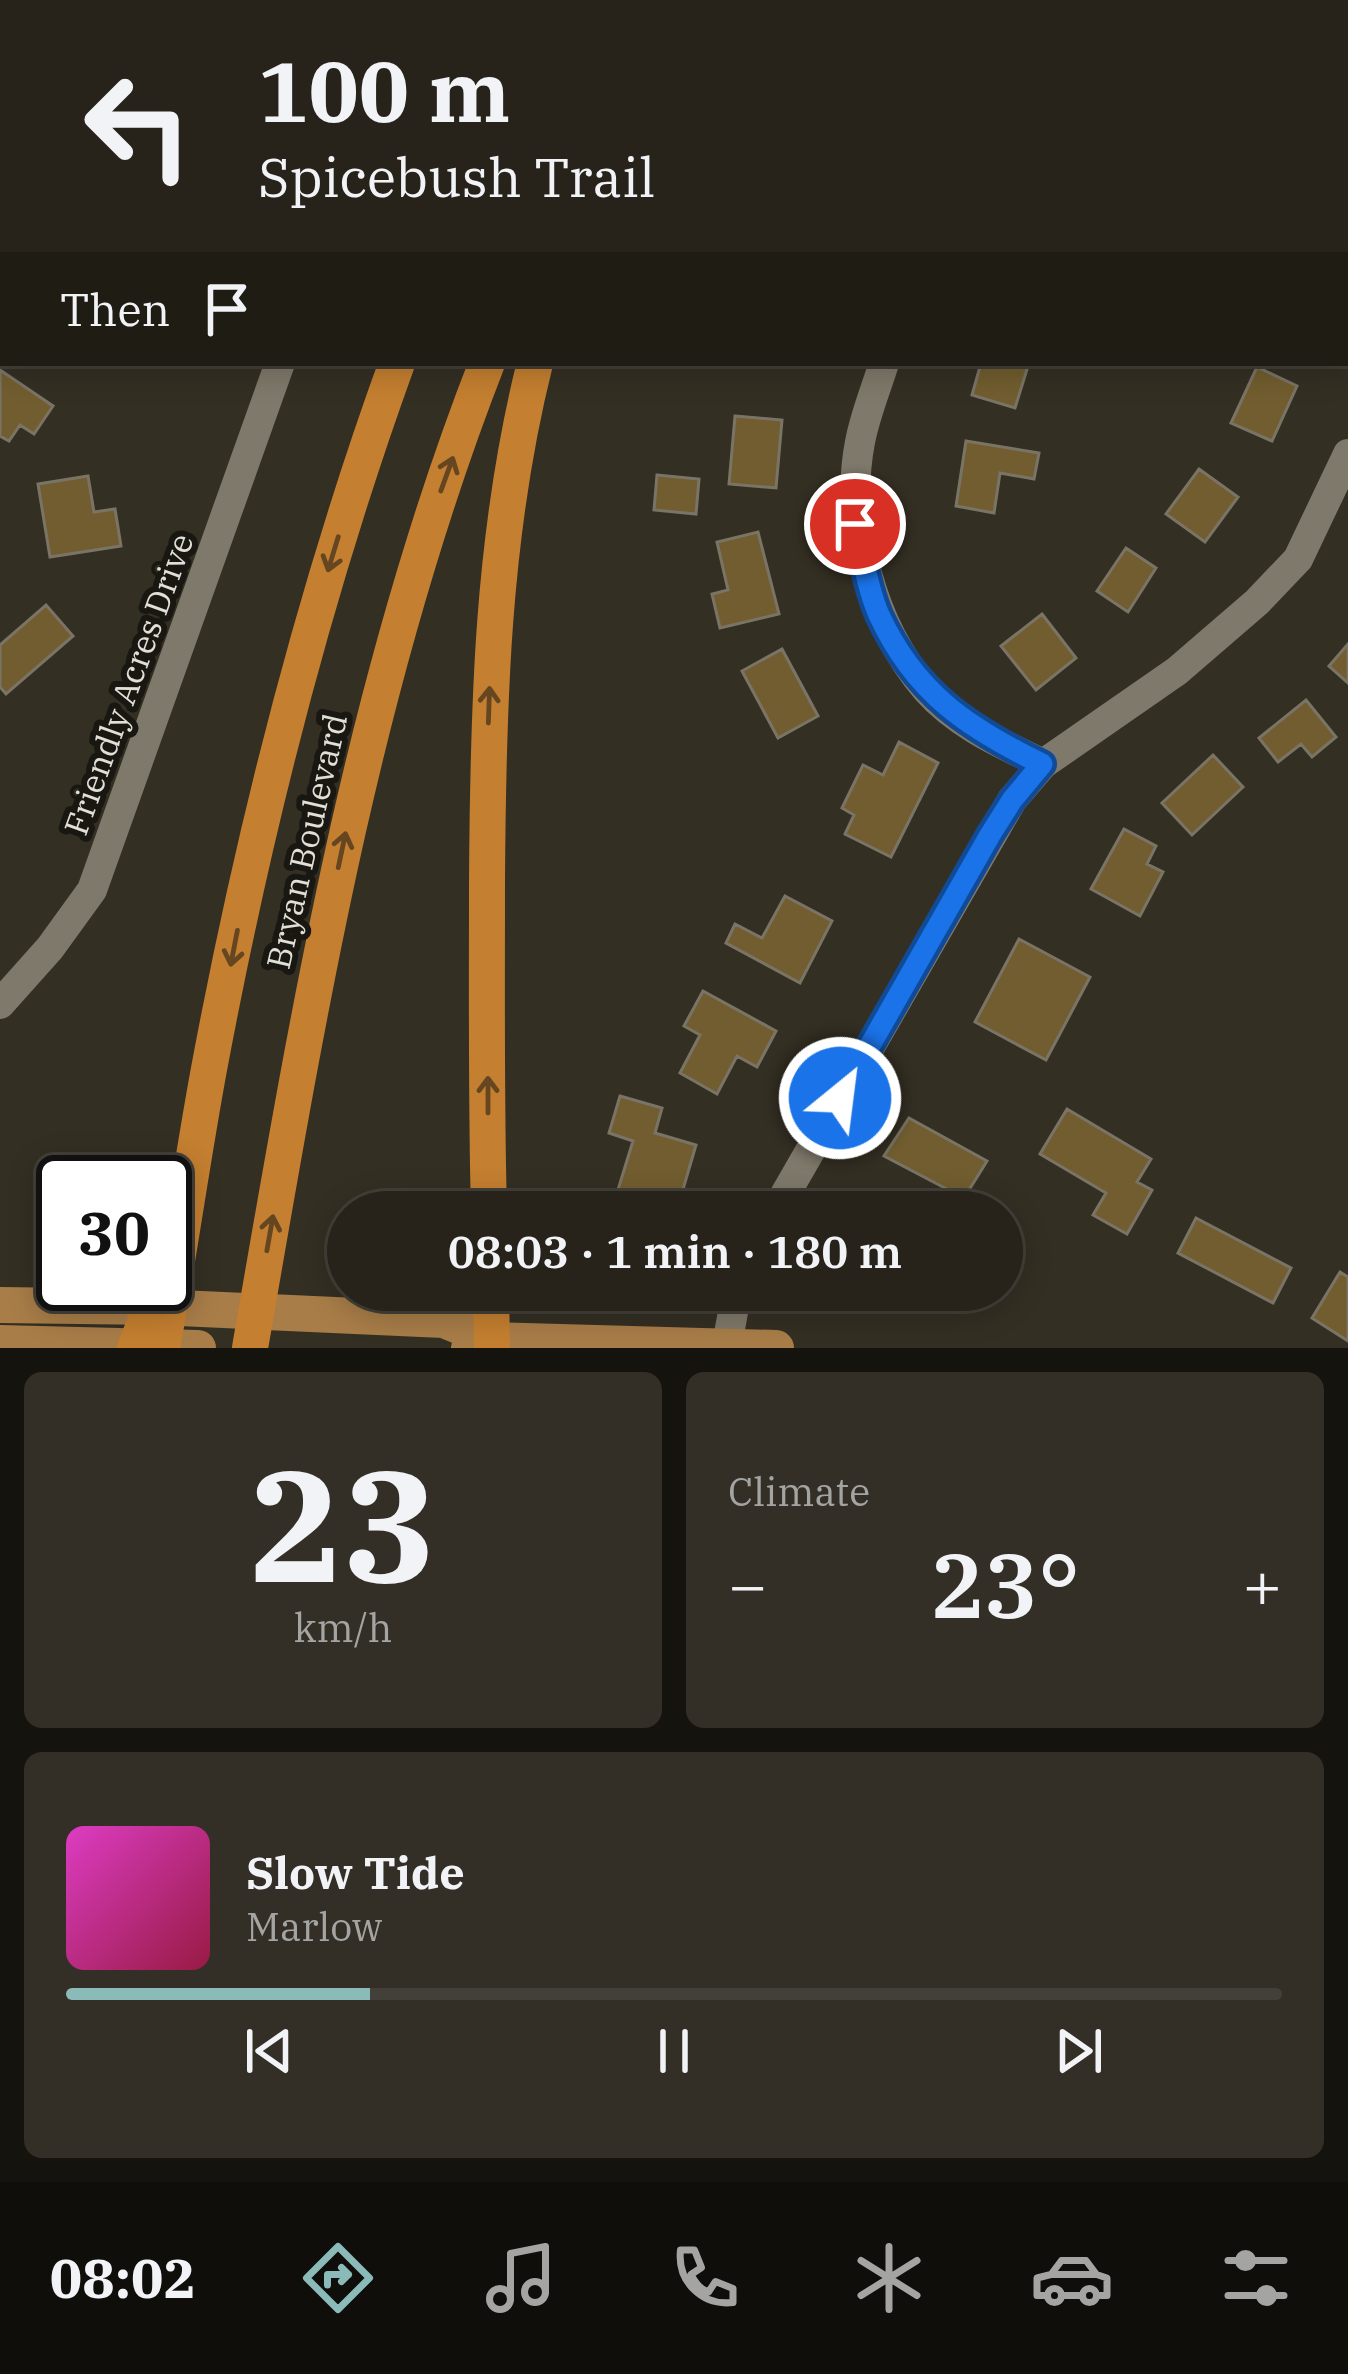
<!DOCTYPE html>
<html lang="en">
<head>
<meta charset="utf-8">
<style>
	body { margin:0; font-family:"IBM Plex Serif",serif; background:#332f27; color:#f1f3f6; height:100vh; display:flex; flex-direction:column; font-size:45px; white-space:nowrap }
	* { box-sizing:border-box; margin:0 }
	p { font-size:39px; color:#a4a4a2 }
	.icon { flex:none; width:66px; height:66px; fill:none; stroke:currentColor; stroke-width:2; stroke-linecap:round; stroke-linejoin:round }
	.map { position:relative; height:1348px; overflow:hidden }
	.details { display:flex; flex-direction:column; gap:24px; padding:24px; background:#15130e; flex:1 }
	.details>* { flex:none }
	.guide { position:absolute; left:0px; top:0px; width:1350px; height:366px; box-shadow:0 6px 30px #0003,0 0 0 3px #434039; background:#27231a; color:#f1f3f6; overflow:hidden }
	.speed { position:absolute; left:36px; top:1155px; display:flex; gap:24px; font-size:60px; font-weight:700; text-align:center }
	.speed>* { display:grid; place-content:center; width:156px; height:156px; border-radius:50%; background:#27231a; box-shadow:0 6px 30px #0003,0 0 0 3px #434039; line-height:1 }
	.speed .limit { border:6px solid #111; border-radius:18px; background:#fff; color:#111 }
	.pin { position:absolute; display:grid; place-items:center; width:102px; height:102px; color:#fff; margin:-51px; border:6px solid #fff; border-radius:50%; box-shadow:0 3px 12px #0007 }
	.me { position:absolute; width:132px; margin:-66px; rotate:29deg; stroke-linejoin:round; filter:drop-shadow(0 0 9px #0008) }
	.turn { display:flex; align-items:center; gap:42px; height:252px; padding:0 60px; font-size:54px }
	.turn .icon { width:156px; height:156px; stroke-width:2.5 }
	.turn b { display:block; font-size:84px; line-height:102px }
	.then { display:flex; align-items:center; height:114px; padding:0 60px; background:#0003; gap:24px; font-size:45px }
	.big { font-size:90px; font-weight:600; line-height:1.1 }
	.details .tile { flex:1; display:flex; flex-direction:column; justify-content:center; gap:18px; min-width:0; padding:0 42px; border-radius:18px; background:#332f27 }
	.details .dial { align-items:center; gap:0 }
	.dial b { font-size:156px; line-height:1 }
	.song { display:flex; align-items:center; gap:36px }
	.cover { width:144px; height:144px; border-radius:18px; background:linear-gradient(135deg,hsl(310 70% 55%),hsl(340 70% 35%)) }
	.played { height:12px; border-radius:6px; background:linear-gradient(90deg,#8bbbb9 25%,#434039 25%) }
	.keys { display:flex; justify-content:space-around; direction:ltr }
	.heat { display:flex; justify-content:space-between; align-items:center; font-size:66px; direction:ltr }
	.details .tiles { flex:1; display:grid; gap:24px; grid-template-columns:1fr 1fr }
	.tile:last-child { grid-column:span 2 }
	.trip { position:absolute; left:327px; top:1191px; width:696px; height:120px; border-radius:60px; background:#27231a; box-shadow:0 6px 30px #0003,0 0 0 3px #434039; font-weight:600; line-height:120px; text-align:center }
	.tab-bar { display:flex; height:192px; justify-content:space-around; align-items:center; background:#100e0a; color:#a4a4a2 }
	.tab-bar .icon { width:84px; height:84px }
	.tab-bar .selected { color:#8bbbb9 }
	.tab-bar b { font-size:54px; color:#f1f3f6 }
	.map>svg:first-child { display:block }
	.building { fill:#715d2f; stroke:#7a7466; stroke-width:3 }
	.lines { fill:none; stroke-linecap:round; stroke-linejoin:round }
	.minor { stroke:#7f796b; stroke-width:30 }
	.major { stroke:#a87d48; stroke-width:36 }
	.highway { stroke:#c47f30; stroke-width:36 }
	.oneway { stroke:#664620 }
	.route-casing { stroke:#114b97; stroke-width:30 }
	.route { stroke:#1a73e8; stroke-width:21 }
	.labels { text-anchor:middle; dominant-baseline:central; stroke-width:12; stroke-linejoin:round; paint-order:stroke }
	.street-label { font-size:33px; fill:#e2dfd7; stroke:#191712 }
</style>
</head>
<body>
<div class="map">
<svg width="1348" height="1348" viewBox="0 0 1348 1348">
	<rect width="100%" height="100%" fill="#342f23"/>
	<path class="building" d="M133 0H217L132 3Z
		M981 363H1029L1015 408 972 395Z
		M1257 367 1297 386 1272 441 1231 423Z
		M0 370 53 406 34 434 20 425 9 441 0 436Z
		M735 416 782 420 776 488 729 484Z
		M966 441 1039 453 1034 479 1000 473 994 513 956 506Z
		M1199 469 1238 497 1205 542 1166 514Z
		M657 475 699 479 696 514 654 510Z
		M88 476 94 512 115 509 121 546 50 557 38 484Z
		M758 532 779 614 720 628 712 594 728 590 717 542Z
		M1126 548 1156 568 1128 612 1097 591Z
		M46 605 73 636 6 694 0 687V645Z
		M1042 614 1076 658 1036 690 1001 646Z
		M1348 644V683L1329 666Z
		M782 649 818 716 778 738 742 671Z
		M1306 700 1336 737 1312 757 1301 744 1278 762 1259 738Z
		M899 742 938 763 891 857 845 834 854 815 842 808 863 765 883 775Z
		M1213 755 1243 787 1192 835 1162 803Z
		M1124 829 1156 846 1147 864 1163 872 1140 916 1091 889Z
		M785 896 832 921 800 983 726 943 735 924 762 938Z
		M1019 939 1090 977 1046 1060 975 1022Z
		M703 991 776 1031 757 1067 737 1056 717 1094 680 1073 700 1035 684 1026Z
		M620 1096 662 1108 655 1133 696 1145 677 1210 617 1193 633 1141 609 1133Z
		M1067 1109 1151 1159 1137 1182 1152 1190 1127 1234 1093 1215 1106 1193 1040 1154Z
		M909 1118 987 1161 964 1198 884 1156Z
		M1196 1218 1291 1268 1273 1303 1178 1253Z
		M1340 1272 1348 1277V1341L1312 1318Z"/>
	<g class="lines">
		<path class="minor" d="M423 3 425 0
			M1031 3 1033 0
			M0 12 3 16
			M884 363C876 389 865 415 860 442 844 525 872 626 927 690 958 725 1002 744 1043 764
			M0 1004 50 948 92 890 280 363
			M775 1212 1012 800 1043 764 1177 671 1257 602 1298 559 1348 454
			M727 1345 737 1290"/>
		<path class="major" d="M0 1305 158 1307 444 1320 493 1340
			M0 1343 198 1348
			M469 1348 493 1340 776 1348"/>
		<path class="highway" d="M555 3 556 0
			M646 3 648 0
			M673 3 674 0
			M489 1212C486 1102 487 992 487 882 488 707 492 534 535 363
			M491 1290 492 1348
			M135 1348 159 1287
			M162 1348C179 1255 192 1161 209 1069 254 829 314 592 397 363
			M250 1348C308 1014 363 680 487 363"/>
	</g>
	<defs><path id="oneway-shaft" d="M-6 0H5M1.5-3L5.5 0L1.5 3" fill="none" stroke-width="1.6" stroke-linecap="round" stroke-linejoin="round" transform="scale(3)"/></defs>
	<g class="oneway">
		<use href="#oneway-shaft" transform="translate(447 474) rotate(-70)"/>
		<use href="#oneway-shaft" transform="translate(333 554) rotate(107)"/>
		<use href="#oneway-shaft" transform="translate(489 705) rotate(-88)"/>
		<use href="#oneway-shaft" transform="translate(342 850) rotate(-78)"/>
		<use href="#oneway-shaft" transform="translate(234 948) rotate(101)"/>
		<use href="#oneway-shaft" transform="translate(488 1095) rotate(-90)"/>
		<use href="#oneway-shaft" transform="translate(270 1233) rotate(-80)"/>
	</g>
	<g class="lines">
		<g class="route-casing">
			<path id="route" d="M840 1098 990 835 1012 800 1042 764C968 728 915 693 879 615 867 587 862 553 855 524"/>
		</g>
		<use href="#route" class="route"/>
	</g>
	<g class="labels">
		<g class="street-label">
			<text transform="translate(128 684) rotate(-70)">Friendly Acres Drive</text>
			<text transform="translate(306 841) rotate(-77)">Bryan Boulevard</text>
		</g>
	</g>
</svg>
<div class="speed"><div class="limit">30</div></div>
<div class="pin" style="left:855px;top:524px;background:#d93025"><svg class="icon" aria-label="arrive" viewBox="0 0 24 24"><path d="M6 21V4h12l-3 4 3 4H6"/></svg></div>
<svg class="me" style="left:840px;top:1098px" viewBox="-20 -20 40 40"><circle r="17" fill="#1a73e8" stroke="#fff" stroke-width="3"/><path d="M0-11L8 9 0 5-8 9z" fill="#fff"/></svg>
<div class="trip">08:03 · 1 min · 180 m</div>
<div class="guide">
<div class="turn"><svg class="icon" aria-label="left" viewBox="0 0 24 24"><path d="M17 20v-9H6M10 6l-5 5 5 5"/></svg><div><b>100 m</b>Spicebush Trail</div></div>
<div class="then">Then<svg class="icon" aria-label="arrive" viewBox="0 0 24 24"><path d="M6 21V4h12l-3 4 3 4H6"/></svg></div>
</div>
</div>
<section class="details">
<div class="tiles">
<div class="tile dial"><b>23</b><p>km/h</p></div>
<div class="tile"><p>Climate</p>
<div class="heat"><a>−</a><b class="big">23°</b><a>+</a></div>
</div>
<div class="tile">
<div class="song"><i class="cover"></i><div><b>Slow Tide</b><p>Marlow</p></div></div>
<div class="played"></div>
<div class="keys"><svg class="icon" aria-label="previous" viewBox="0 0 24 24"><path d="M18 5L8 12l10 7zM5 5v14"/></svg><svg class="icon" aria-label="pause" viewBox="0 0 24 24"><path d="M8 5v14M16 5v14"/></svg><svg class="icon" aria-label="next" viewBox="0 0 24 24"><path d="M6 5l10 7-10 7zM19 5v14"/></svg></div>
</div>
</div>
</section>
<nav class="tab-bar">
<b>08:02</b>
<svg class="icon selected" aria-label="directions" viewBox="0 0 24 24"><path d="M12 3l9 9-9 9-9-9zM9 14v-3h6M13 9l2 2-2 2"/></svg>
<svg class="icon" aria-label="music" viewBox="0 0 24 24"><path d="M9 18V5l10-2v13"/><circle cx="6" cy="18" r="3"/><circle cx="16" cy="16" r="3"/></svg>
<svg class="icon" aria-label="phone" viewBox="0 0 24 24"><path d="M5 4h4l2 5-3 2q2 4 5 5l2-3 5 2v4C11 20 4 13 5 4z"/></svg>
<svg class="icon" aria-label="climate" viewBox="0 0 24 24"><path d="M12 3v18M4 7l16 10M4 17L20 7"/></svg>
<svg class="icon" aria-label="car" viewBox="0 0 24 24"><path d="M5 17H2v-5l4-1 3-4h7l3 4 3 1v5h-3M9 17h6M6 11h13"/><circle cx="7" cy="17" r="2"/><circle cx="17" cy="17" r="2"/></svg>
<svg class="icon" aria-label="filters" viewBox="0 0 24 24"><path d="M4 7h16M4 17h16"/><circle cx="9" cy="7" r="2"/><circle cx="15" cy="17" r="2"/></svg>
</nav>
</body>
</html>
